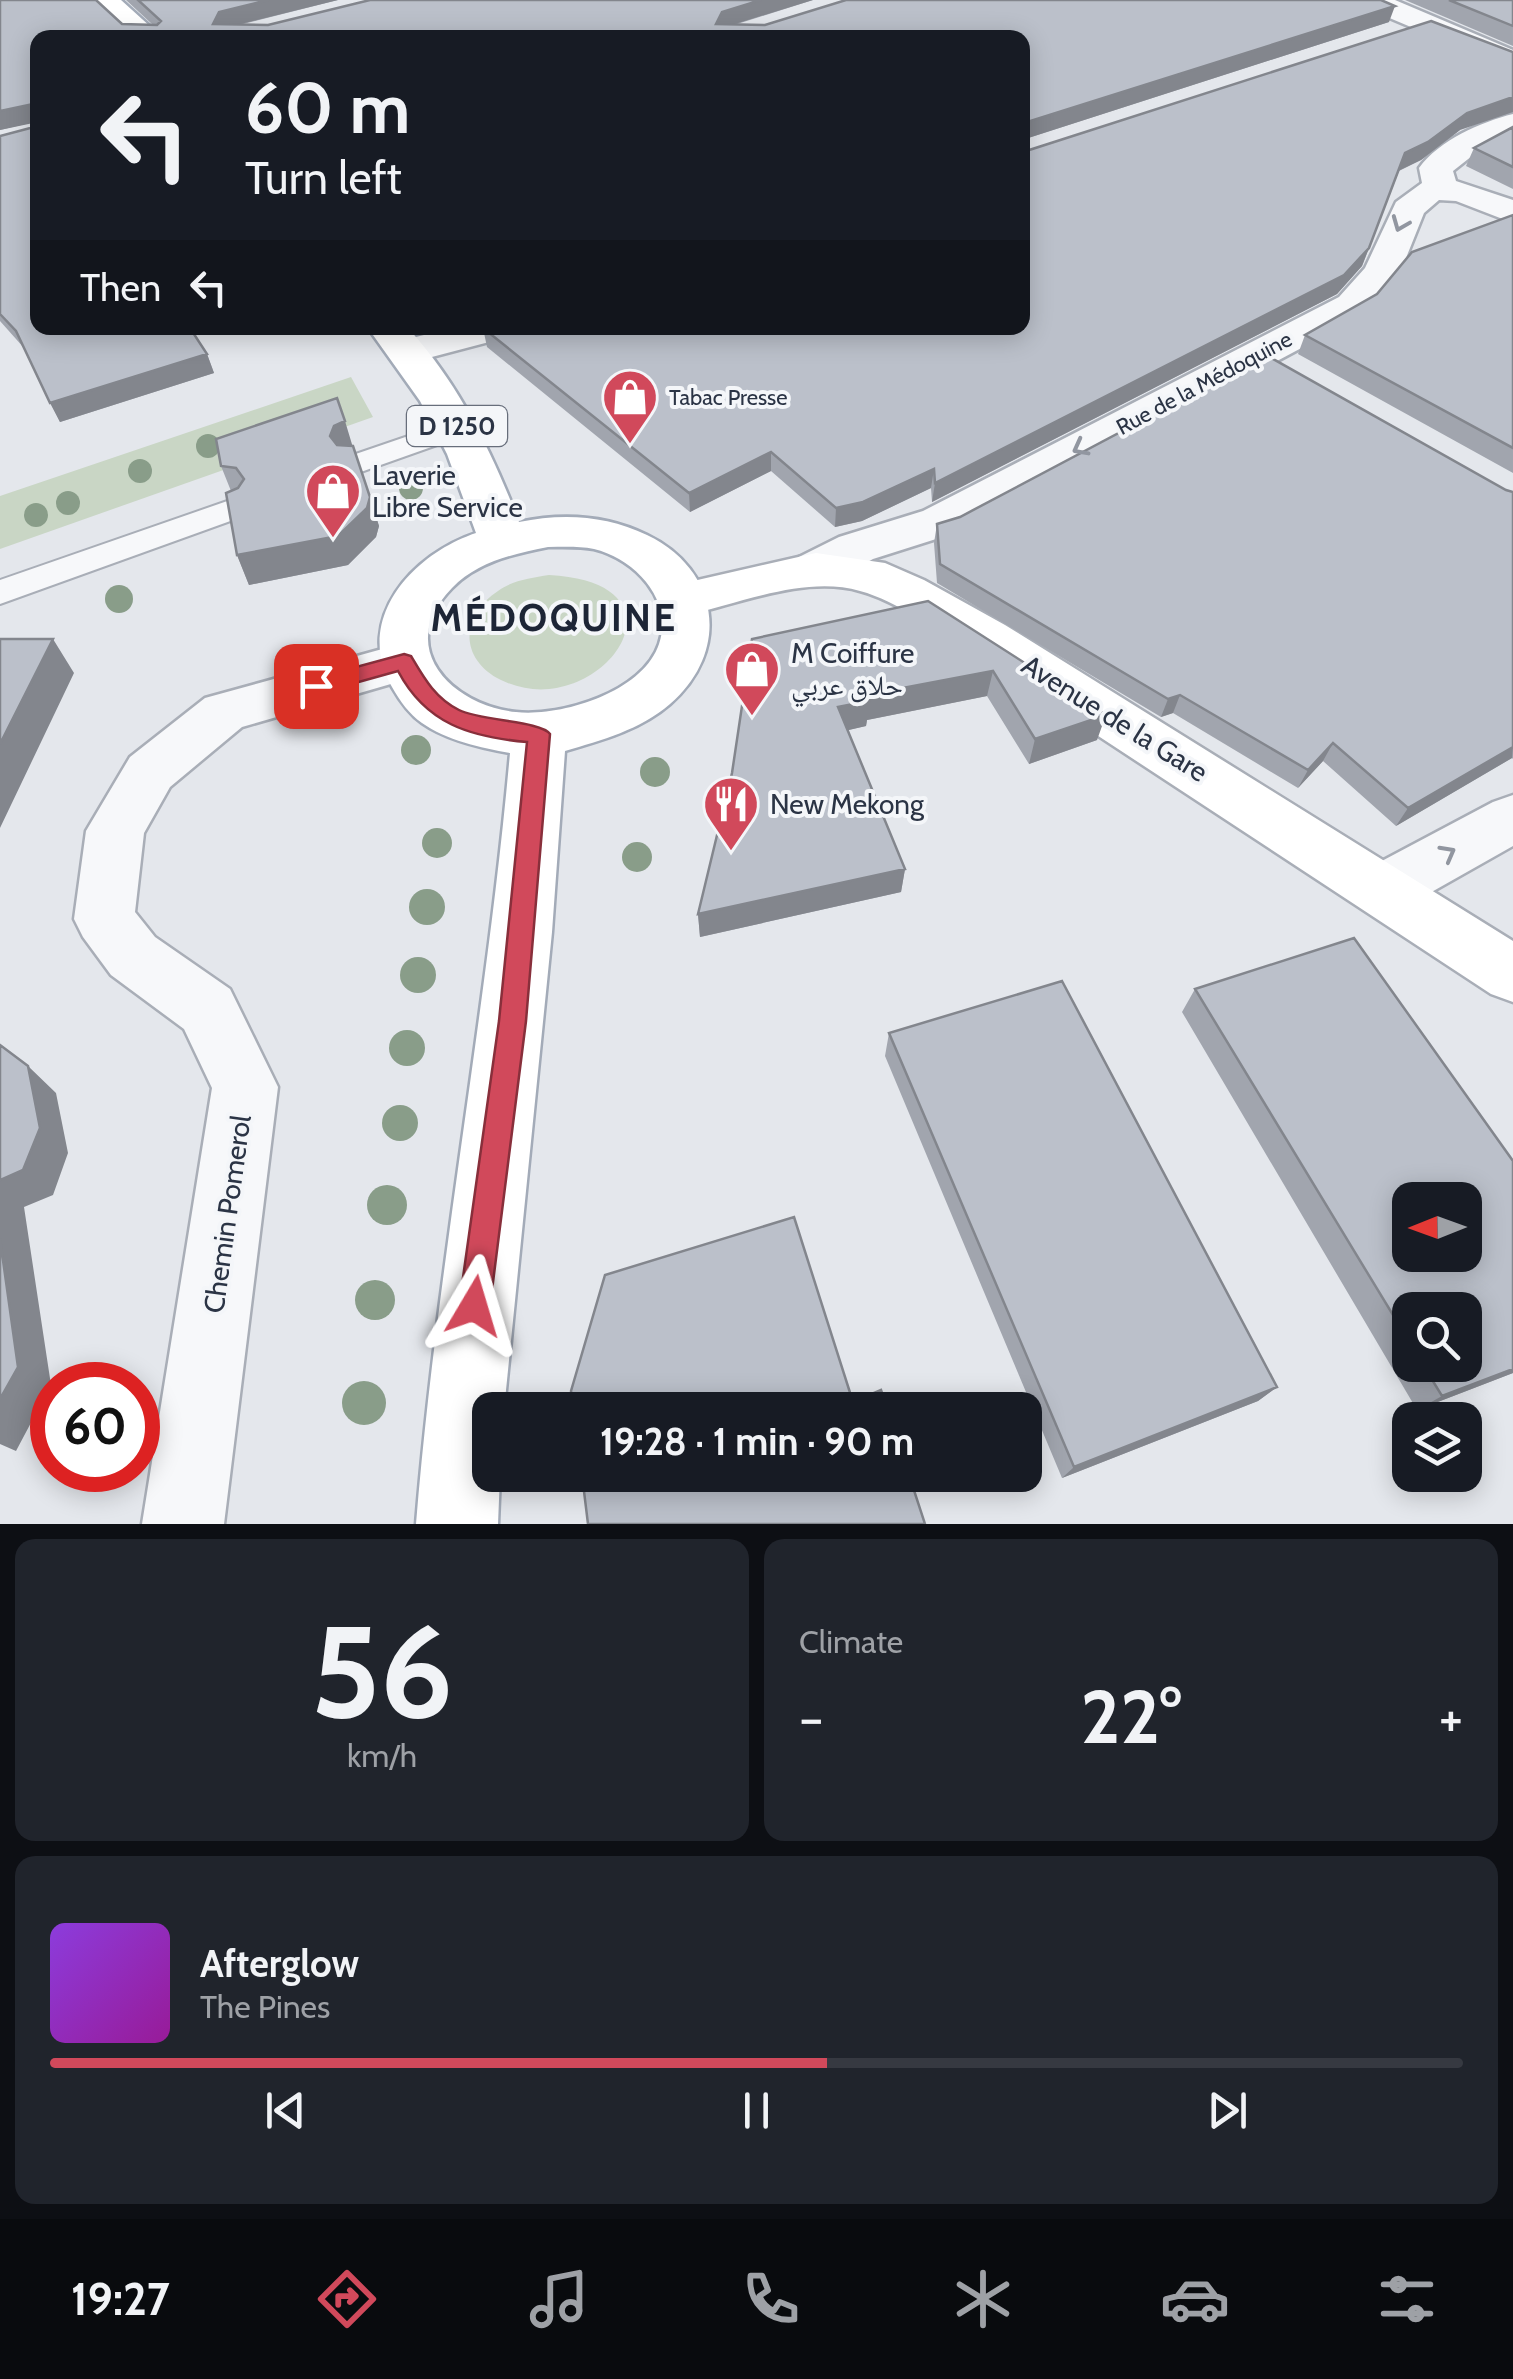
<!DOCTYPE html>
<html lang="en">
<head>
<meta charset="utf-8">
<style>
	body { margin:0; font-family:Cabin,"Noto Naskh Arabic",sans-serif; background:#20242c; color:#f1f3f6; height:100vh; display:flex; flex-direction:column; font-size:38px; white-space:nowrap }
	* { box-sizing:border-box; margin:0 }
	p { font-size:32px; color:#9ea1a6 }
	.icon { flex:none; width:55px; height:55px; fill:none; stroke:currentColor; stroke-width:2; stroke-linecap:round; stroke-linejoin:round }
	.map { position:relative; height:1524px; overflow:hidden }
	.details { display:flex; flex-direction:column; gap:15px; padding:15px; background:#0d0f14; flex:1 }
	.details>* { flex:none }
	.guide { position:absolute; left:30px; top:30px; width:1000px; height:305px; border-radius:20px; box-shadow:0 5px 25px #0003; background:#171b24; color:#f1f3f6; overflow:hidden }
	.needle { width:65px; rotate:269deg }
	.tools { position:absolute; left:1392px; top:1182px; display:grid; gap:20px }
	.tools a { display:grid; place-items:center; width:90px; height:90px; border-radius:20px; background:#171b24; box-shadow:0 5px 25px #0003; font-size:50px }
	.speed { position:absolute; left:30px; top:1362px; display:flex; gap:20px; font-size:50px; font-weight:700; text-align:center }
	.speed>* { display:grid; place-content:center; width:130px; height:130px; border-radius:50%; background:#171b24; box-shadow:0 5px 25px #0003; line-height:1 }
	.speed .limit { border:15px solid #d22; background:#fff; color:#111 }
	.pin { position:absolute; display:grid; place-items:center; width:85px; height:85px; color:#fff; margin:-42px; border-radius:20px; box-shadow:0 5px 15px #0006 }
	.me { position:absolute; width:110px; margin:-55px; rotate:7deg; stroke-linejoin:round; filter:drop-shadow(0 0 8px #0008) }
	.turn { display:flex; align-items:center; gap:35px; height:210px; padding:0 50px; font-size:45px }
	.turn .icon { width:130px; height:130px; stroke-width:2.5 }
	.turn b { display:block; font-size:70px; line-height:85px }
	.then { display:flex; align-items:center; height:95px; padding:0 50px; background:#0003; gap:20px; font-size:38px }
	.big { font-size:75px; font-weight:700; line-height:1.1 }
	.details .widget { flex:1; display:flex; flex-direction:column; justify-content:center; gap:15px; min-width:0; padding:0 35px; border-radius:20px; background:#20242c }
	.details .dial { align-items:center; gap:0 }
	.dial b { font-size:130px; line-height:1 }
	.song { display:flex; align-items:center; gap:30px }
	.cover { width:120px; height:120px; border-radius:15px; background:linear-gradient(135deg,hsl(270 70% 55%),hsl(300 70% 35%)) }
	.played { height:10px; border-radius:5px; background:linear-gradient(90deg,#d1495b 55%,#363941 55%) }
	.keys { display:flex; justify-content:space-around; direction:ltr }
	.heat { display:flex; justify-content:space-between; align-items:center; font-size:55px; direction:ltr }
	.details .tiles { flex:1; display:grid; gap:15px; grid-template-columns:1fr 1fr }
	.widget:last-child { grid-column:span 2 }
	.trip { position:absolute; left:472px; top:1392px; width:570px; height:100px; border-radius:20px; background:#171b24; box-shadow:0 5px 25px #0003; font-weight:700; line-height:100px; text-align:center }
	.tabs { display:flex; height:160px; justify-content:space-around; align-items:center; background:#090b0e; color:#9ea1a6 }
	.tabs .icon { width:70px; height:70px }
	.tabs .selected { color:#d1495b }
	.tabs b { font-size:45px; color:#f1f3f6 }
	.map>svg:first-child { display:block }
	.green { fill:#c9d6c5 }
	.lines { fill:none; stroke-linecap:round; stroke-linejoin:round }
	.lane-casing { stroke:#a9aeb7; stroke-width:4 }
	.street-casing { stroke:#a9aeb7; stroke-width:5 }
	.secondary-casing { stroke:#a9aeb7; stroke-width:5 }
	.primary-casing { stroke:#a3abb8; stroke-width:5 }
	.lane { fill:#f7f8fa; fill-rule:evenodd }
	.street { fill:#f7f8fa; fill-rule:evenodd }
	.secondary { fill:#fff; fill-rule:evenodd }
	.primary { fill:#fff; fill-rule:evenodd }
	.tree { fill:#899d89 }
	.wall { fill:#a1a5ae; fill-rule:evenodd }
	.shaded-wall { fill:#83868d }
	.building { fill:#bbc0ca; stroke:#83868d; stroke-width:2.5; fill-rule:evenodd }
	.oneway { stroke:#9196a0 }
	.route { fill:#d1495b; stroke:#882f3b; stroke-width:2.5 }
	.labels { text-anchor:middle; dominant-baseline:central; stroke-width:8; stroke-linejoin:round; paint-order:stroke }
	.far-street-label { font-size:22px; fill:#2b3445; stroke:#f4f6f9 }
	.far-poi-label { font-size:22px; fill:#2b3445; stroke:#f4f6f9; text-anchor:start }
	.shield { fill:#f4f6f9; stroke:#676e7b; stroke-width:2.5 }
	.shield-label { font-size:25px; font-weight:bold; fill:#2b3445 }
	.poi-label { font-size:28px; fill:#2b3445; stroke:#f4f6f9; text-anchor:start }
	.street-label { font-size:28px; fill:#2b3445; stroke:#f4f6f9 }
	.district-label { font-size:38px; font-weight:bold; letter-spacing:2.5px; fill:#1d2536; stroke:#f4f6f9 }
</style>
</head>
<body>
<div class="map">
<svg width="1513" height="1524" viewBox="0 0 1513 1524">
	<rect width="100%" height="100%" fill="#e4e7ec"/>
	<path class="green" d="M351 377 373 417 0 549V496Z
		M549 575C703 583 596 727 501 680 459 659 460 616 498 591 513 580 531 578 549 575Z"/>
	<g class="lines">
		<g class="lane-casing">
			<path id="lane" d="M458 419 468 422 473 428 468 434 358 473 347 471 343 464 347 457Z
				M236 498 247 501 252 508 247 515 0 604V580Z"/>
		</g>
		<g class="street-casing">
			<path id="street" d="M1357 0H1395L1513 50V70L1361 6Z
				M1513 114V136L1477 152 1453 171 1456 181 1513 200V223L1456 201 1439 200 1424 213 1402 268 1367 313 955 533 873 559 833 581 816 585 799 581 792 569 799 557 839 537 923 511 1339 297 1365 268 1396 202 1422 183 1419 168C1439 140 1481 122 1513 114Z
				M453 328H518L512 336 409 363 395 360 389 351 395 342Z
				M404 643 422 649 430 662 422 675 242 727 170 787 144 833 135 912 155 937 230 989 278 1087 224 1524H142L212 1088 184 1029 111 975 83 937 74 919 86 831 130 757 205 698Z
				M1513 795V846L1405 907 1384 914 1363 907 1354 889 1363 871 1493 802Z"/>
		</g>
		<g class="secondary-casing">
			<path id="secondary" d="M816 553 885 563 924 580 1005 625 1513 941V1002L1491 994 969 651C935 631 898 601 860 591 805 575 738 604 684 616L667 611 659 599 667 587Z"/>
		</g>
		<g class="primary-casing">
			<path id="primary" d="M90 0H121L163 38H131Z
				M368 328H408C459 384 492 452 519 522 562 513 606 515 647 535 720 570 731 651 670 704 640 730 602 740 565 751L552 932 504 1410H490V1475H500L498 1524H416C437 1266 487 1011 510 753 481 748 446 740 422 723 409 714 400 701 392 687 353 619 413 554 476 533L447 454 420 401ZM548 547C563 547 579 546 594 549 635 559 674 600 659 644 643 692 561 717 516 712 451 705 394 647 452 588 477 562 513 554 548 547Z"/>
		</g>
		<use href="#lane" class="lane"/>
		<use href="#street" class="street"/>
		<use href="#secondary" class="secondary"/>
		<use href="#primary" class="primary"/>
	</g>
	<g class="tree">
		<circle cx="208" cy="446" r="12"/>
		<circle cx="140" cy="471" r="12"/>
		<circle cx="411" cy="488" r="12"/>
		<circle cx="68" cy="503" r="12"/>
		<circle cx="36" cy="515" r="12"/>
		<circle cx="119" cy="599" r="14"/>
		<circle cx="416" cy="750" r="15"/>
		<circle cx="655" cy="772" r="15"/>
		<circle cx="437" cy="843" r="15"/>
		<circle cx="637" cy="857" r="15"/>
		<circle cx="427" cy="907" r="18"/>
		<circle cx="418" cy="975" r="18"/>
		<circle cx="407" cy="1048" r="18"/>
		<circle cx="400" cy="1123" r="18"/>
		<circle cx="387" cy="1205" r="20"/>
		<circle cx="375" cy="1300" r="20"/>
		<circle cx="364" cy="1403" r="22"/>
	</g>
	<path class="wall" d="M0 0 122 24 153 25 126 0H338L239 25H268L369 0H813L734 25 1389 22 1022 140 38 38 191 328 207 354 214 373 60 422 24 348 0 321V136L34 127V122L0 130Z
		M1405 0H1513V46Z
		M1513 127V189L1466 166 1474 148Z
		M1460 130 1421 160 1399 171 1362 266 1337 294 932 502 931 488 862 521 835 527 771 471 690 512 487 347 483 328H1022L1026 151Z
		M1513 215V473L1298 354 1305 335Z
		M352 446 379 526 376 537 348 565 249 585 237 555 231 491 221 466Z
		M1506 490 1513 492V759L1512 758 1396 826 1323 761 1298 788 1173 713 1161 717 937 583 934 543 937 524Z
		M928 601 1097 740 1029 764 987 696 867 720 866 726 848 730 905 869 901 892 700 937 698 914Z
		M1195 989 1513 1373 1417 1410 1182 1012ZM1410 1310 1465 1365H1410Z
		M889 1033 1277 1387 1258 1401 1062 1478 885 1056Z"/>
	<path class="shaded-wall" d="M269 0H338L224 28 213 24 219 12Z
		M761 0H813L722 28 716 24 722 12Z
		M1395 6 1389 22 1022 140 1024 123Z
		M1513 97V112L1460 130 1421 160 1398 171 1405 153 1467 113Z
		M33 104 38 122 0 130V111Z
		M1369 248 1362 266 1337 294 932 502 935 483Z
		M207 354 214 373 60 422 50 403Z
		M345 421 354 451 344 455 330 436 334 426Z
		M771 452V471L690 512 689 493Z
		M934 469 931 488 862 521 835 527 836 508Z
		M370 497 379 526 376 537 348 565 249 585 237 555Z
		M53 639 74 673 0 828V744Z
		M993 671 987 696 867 720 866 726 836 733 838 707 866 695Z
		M1180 695 1173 713 1161 717 1168 699Z
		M1106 715 1097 740 1029 764 1035 739Z
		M1333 743 1323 761 1298 788 1308 770Z
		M1513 747 1512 758 1396 826 1408 808Z
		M905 869 901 892 700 937 698 914Z
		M28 1066 56 1093 68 1153 53 1195 24 1207 51 1385 16 1451 0 1444V1180Z
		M1513 1369V1373L1417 1410 1442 1396Z
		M1277 1387 1258 1401 1062 1478 1074 1467Z"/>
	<path class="building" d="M0 0H96L122 24 157 25 161 21 138 0H269L219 12 213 24 268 25 370 0H761L722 12 716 24 765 25 846 0H1381L1395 6 1024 123 1022 134V38H38V328H190L207 354 50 403 16 331 0 314V136L34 127 33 104 0 111Z
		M1449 0H1513V26Z
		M1431 21 1513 52V97L1467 113 1428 142 1405 153 1369 248 1344 275 935 483 934 469 863 502 836 508 771 452 689 493 483 328H1022V148L1026 151Z
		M1513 127V167L1474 148Z
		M1513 215V448L1305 335 1377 294 1412 252Z
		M1266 355 1506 490 1513 492V747L1408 808 1333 743 1308 770 1180 695 1168 699 940 564 937 524 960 517Z
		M337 398 345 421 334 426 330 436 337 445 353 446 370 497 367 508 338 536 237 555 226 493 238 488 244 479 236 468 221 466 216 439Z
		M928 601 1106 715 1035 739 993 671 866 695 869 701 838 707 905 869 698 914 732 773 752 639Z
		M0 639H53L0 744Z
		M1354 938 1513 1161V1369L1442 1396 1423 1365H1465V1310H1410V1343L1195 989ZM1410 1200H1465V1255H1410Z
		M1062 981 1277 1387 1074 1467 889 1033Z
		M0 1045 28 1066 40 1128 23 1170 0 1180Z
		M794 1217 853 1402 881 1390 888 1410H574L571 1391 605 1275Z
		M0 1239 18 1367 0 1399Z
		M582 1475H909L925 1524H588Z"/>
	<defs><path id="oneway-chevron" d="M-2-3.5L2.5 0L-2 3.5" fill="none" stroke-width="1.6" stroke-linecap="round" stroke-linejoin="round" transform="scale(2.5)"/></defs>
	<g class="oneway">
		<use href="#oneway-chevron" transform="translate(1400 224) rotate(112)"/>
		<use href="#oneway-chevron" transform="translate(1080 448) rotate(152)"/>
		<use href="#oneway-chevron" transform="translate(1448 853) rotate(-29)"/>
	</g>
	<path class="route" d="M404 654 411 656C424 678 435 698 459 710 481 721 541 721 550 734L526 1021 490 1306 485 1316 474 1321 463 1316 459 1306 499 1021 527 742C470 737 426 724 398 671L316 694 305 686 308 680Z"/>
	<defs>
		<g id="shop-pin" transform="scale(2.875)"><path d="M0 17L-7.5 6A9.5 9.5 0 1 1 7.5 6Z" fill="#d1495b" stroke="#f4f6f9"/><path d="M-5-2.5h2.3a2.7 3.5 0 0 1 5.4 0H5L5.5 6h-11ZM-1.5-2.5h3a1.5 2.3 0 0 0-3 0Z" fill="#fff"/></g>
		<g id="restaurant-pin" transform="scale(2.875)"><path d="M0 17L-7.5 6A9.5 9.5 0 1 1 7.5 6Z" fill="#d1495b" stroke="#f4f6f9"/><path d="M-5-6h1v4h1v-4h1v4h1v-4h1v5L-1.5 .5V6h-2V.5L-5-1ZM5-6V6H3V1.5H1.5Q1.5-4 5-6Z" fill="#fff"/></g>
	</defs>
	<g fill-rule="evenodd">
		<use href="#shop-pin" x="630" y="397"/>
		<use href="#shop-pin" x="333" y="491"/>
		<use href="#shop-pin" x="752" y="669"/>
		<use href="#restaurant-pin" x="731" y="804"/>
	</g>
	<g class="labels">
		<g class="far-street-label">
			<text transform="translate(1204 383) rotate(-28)">Rue de la Médoquine</text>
		</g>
		<g class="far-poi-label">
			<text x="669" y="397">Tabac Presse</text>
		</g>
		<rect class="shield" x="407" y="406" width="100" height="40" rx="8"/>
		<g class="shield-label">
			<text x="457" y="426">D 1250</text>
		</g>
		<g class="poi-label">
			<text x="372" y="475">Laverie<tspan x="372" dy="32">Libre Service</tspan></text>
			<text x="791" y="653">M Coiffure<tspan x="791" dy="32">حلاق عربي</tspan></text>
			<text x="770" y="804">New Mekong</text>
		</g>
		<g class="street-label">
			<text transform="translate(1115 718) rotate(32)">Avenue de la Gare</text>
			<text transform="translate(227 1214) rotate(-82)">Chemin Pomerol</text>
		</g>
		<g class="district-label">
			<text x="554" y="617">MÉDOQUINE</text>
		</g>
	</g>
</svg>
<div class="tools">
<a><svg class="needle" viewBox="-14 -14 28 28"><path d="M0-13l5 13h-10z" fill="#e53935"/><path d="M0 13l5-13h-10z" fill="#9ea1a6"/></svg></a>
<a><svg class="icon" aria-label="search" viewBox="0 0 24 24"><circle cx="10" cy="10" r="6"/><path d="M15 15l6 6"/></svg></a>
<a><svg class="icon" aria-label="layers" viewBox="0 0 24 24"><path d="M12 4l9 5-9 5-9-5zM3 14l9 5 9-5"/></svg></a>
</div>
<div class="speed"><div class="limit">60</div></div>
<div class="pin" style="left:316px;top:686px;background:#d93025"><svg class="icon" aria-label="arrive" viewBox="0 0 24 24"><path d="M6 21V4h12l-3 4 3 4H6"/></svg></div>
<svg class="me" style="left:474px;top:1306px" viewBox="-20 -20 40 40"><path d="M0-17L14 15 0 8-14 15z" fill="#d1495b" stroke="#fff" stroke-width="4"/></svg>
<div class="trip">19:28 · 1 min · 90 m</div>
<div class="guide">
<div class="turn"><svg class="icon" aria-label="left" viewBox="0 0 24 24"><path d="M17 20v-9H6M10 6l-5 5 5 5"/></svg><div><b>60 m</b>Turn left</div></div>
<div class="then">Then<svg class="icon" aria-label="left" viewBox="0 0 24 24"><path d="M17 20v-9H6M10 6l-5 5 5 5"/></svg></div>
</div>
</div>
<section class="details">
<div class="tiles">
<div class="widget dial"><b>56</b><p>km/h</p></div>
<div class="widget"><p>Climate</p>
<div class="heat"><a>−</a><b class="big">22°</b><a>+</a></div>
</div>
<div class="widget">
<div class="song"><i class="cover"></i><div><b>Afterglow</b><p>The Pines</p></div></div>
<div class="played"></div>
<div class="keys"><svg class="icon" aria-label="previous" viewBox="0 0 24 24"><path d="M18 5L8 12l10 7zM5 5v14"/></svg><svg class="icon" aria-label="pause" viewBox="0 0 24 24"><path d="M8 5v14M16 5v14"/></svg><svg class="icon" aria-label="next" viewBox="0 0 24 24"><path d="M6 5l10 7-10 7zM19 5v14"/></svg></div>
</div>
</div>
</section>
<nav class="tabs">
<b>19:27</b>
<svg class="icon selected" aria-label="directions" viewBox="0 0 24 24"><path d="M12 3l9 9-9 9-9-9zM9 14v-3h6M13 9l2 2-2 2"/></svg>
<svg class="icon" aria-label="music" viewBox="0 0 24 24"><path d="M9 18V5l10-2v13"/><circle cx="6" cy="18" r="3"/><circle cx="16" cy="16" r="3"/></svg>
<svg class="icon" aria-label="phone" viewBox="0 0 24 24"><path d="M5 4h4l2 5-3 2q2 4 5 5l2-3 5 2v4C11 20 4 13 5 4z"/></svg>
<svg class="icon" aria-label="climate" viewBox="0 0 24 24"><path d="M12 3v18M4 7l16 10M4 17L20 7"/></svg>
<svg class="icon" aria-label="car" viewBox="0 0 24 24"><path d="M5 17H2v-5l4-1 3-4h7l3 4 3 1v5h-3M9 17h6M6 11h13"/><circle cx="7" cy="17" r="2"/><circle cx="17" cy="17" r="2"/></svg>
<svg class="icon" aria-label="filters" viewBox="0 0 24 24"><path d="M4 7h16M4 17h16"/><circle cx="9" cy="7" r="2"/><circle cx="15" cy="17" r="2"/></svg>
</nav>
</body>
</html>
